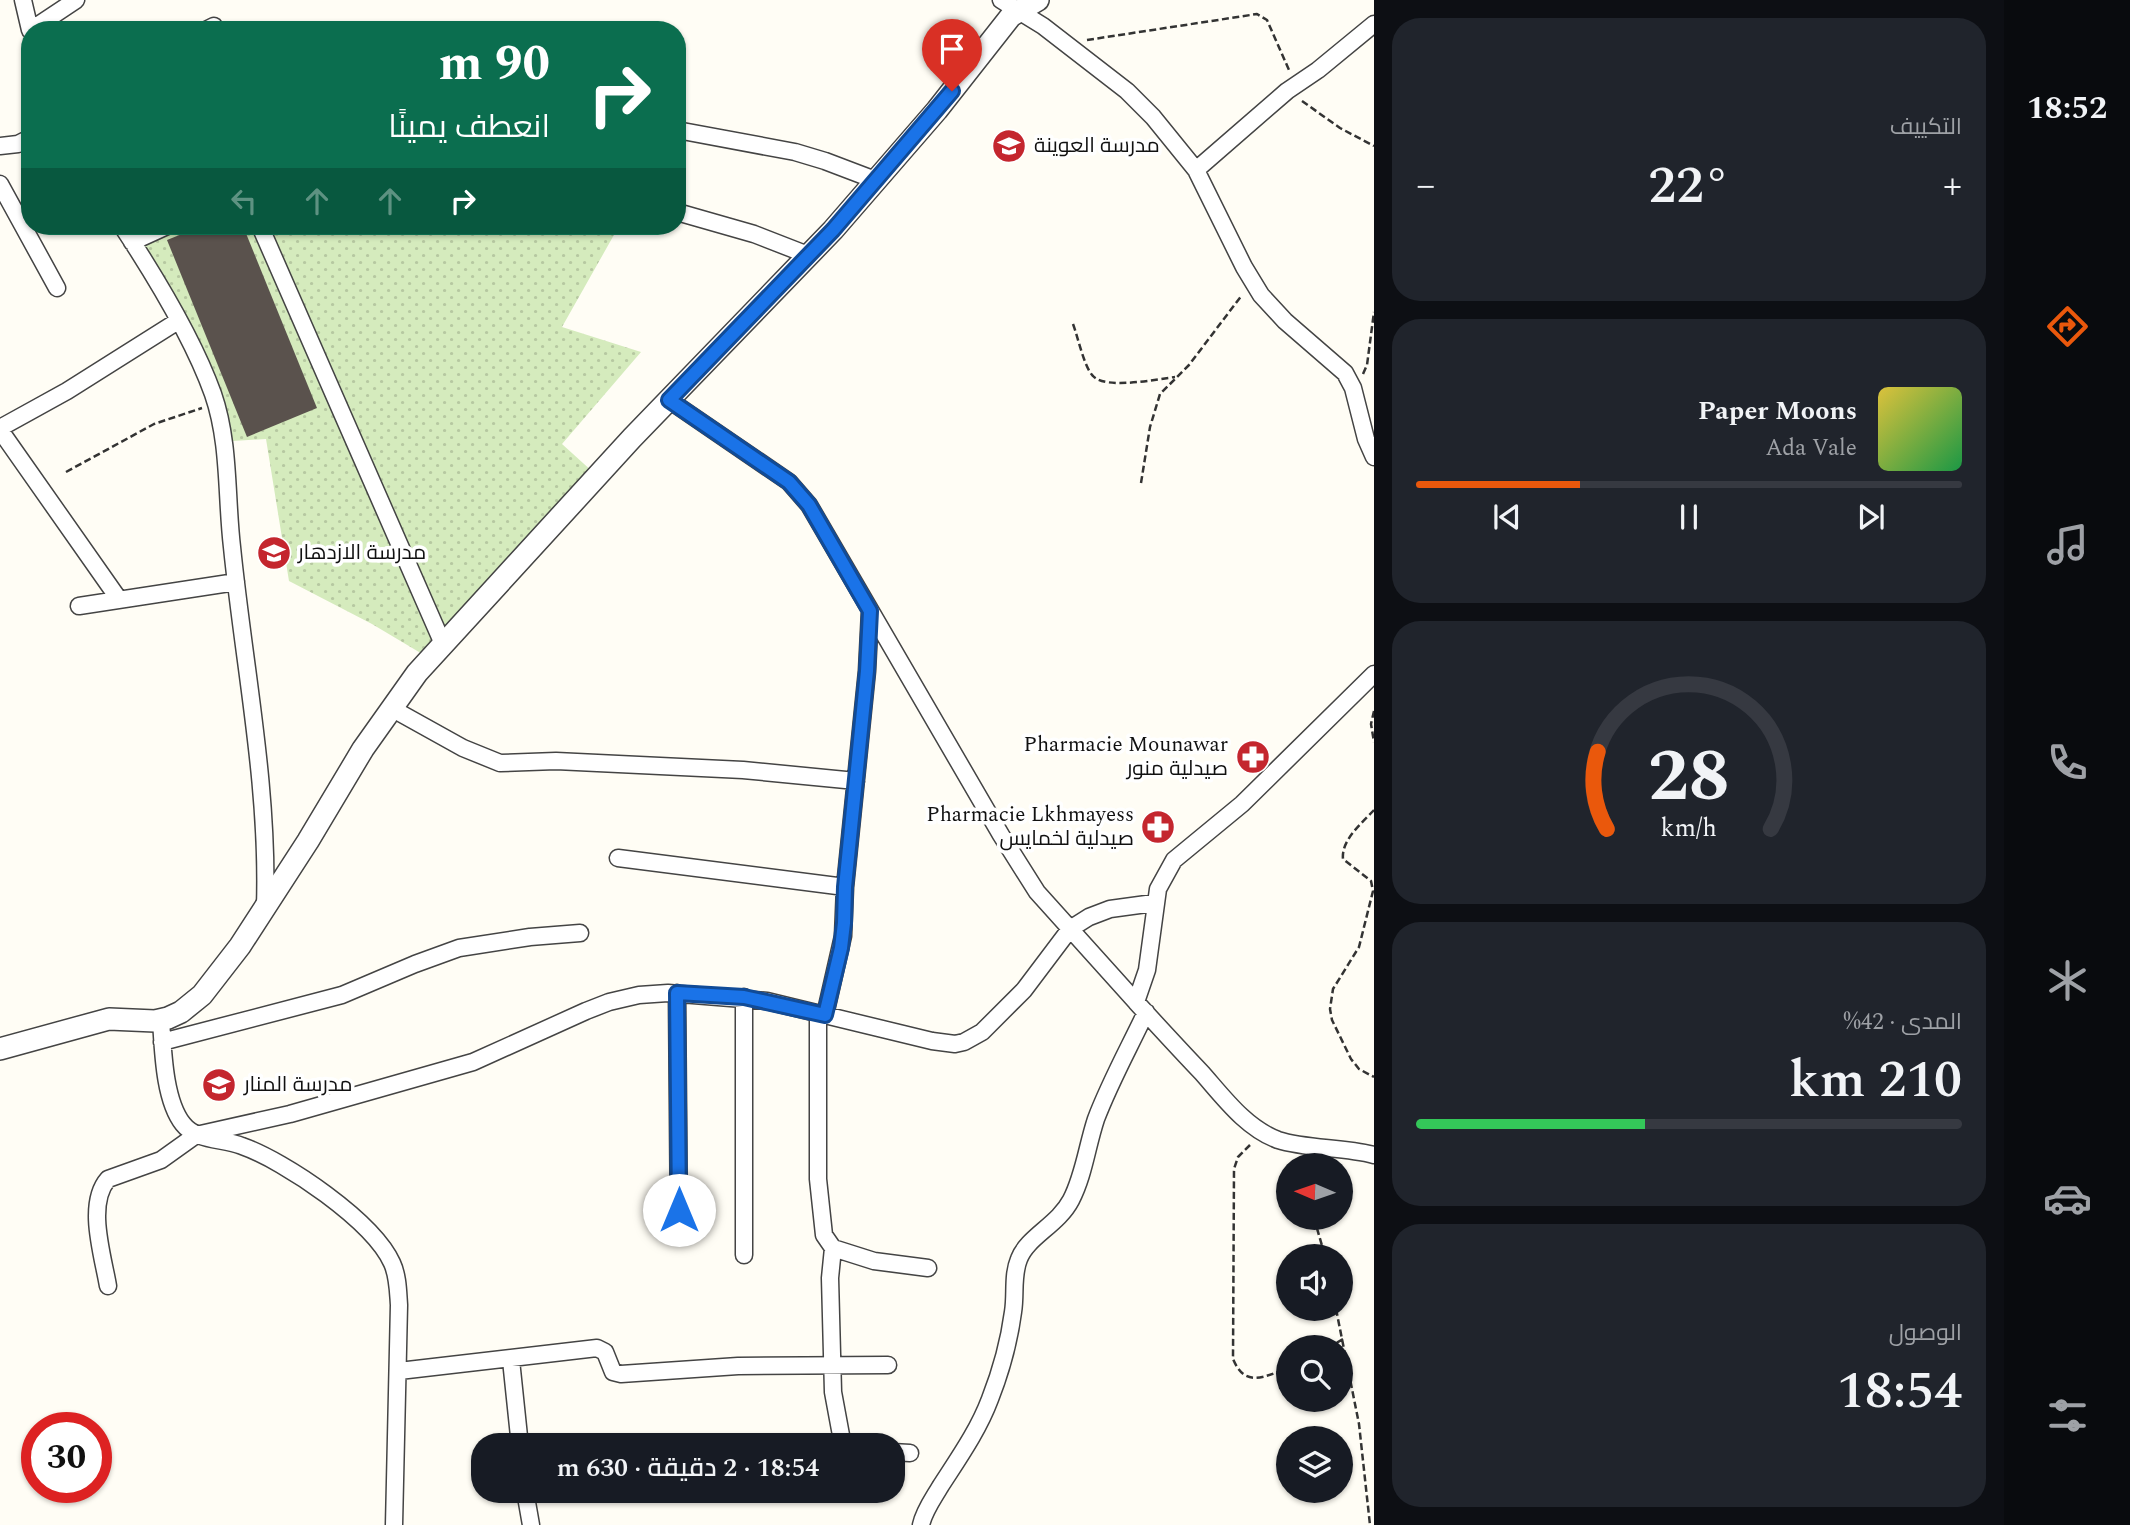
<!DOCTYPE html>
<html lang="ar">
<head>
<meta charset="utf-8">
<style>
	body { margin:0; font-family:Spectral,Cairo,serif; background:#20242c; color:#f1f3f6; direction:rtl; height:100vh; display:flex; flex-direction:column; font-size:26px; white-space:nowrap }
	* { box-sizing:border-box; margin:0 }
	p { font-size:23px; color:#9ea1a6 }
	.icon { flex:none; width:38px; height:38px; fill:none; stroke:currentColor; stroke-width:2; stroke-linecap:round; stroke-linejoin:round }
	.map { position:relative; flex:1; overflow:hidden; direction:ltr }
	.side { display:flex; flex-direction:column; gap:18px; padding:18px; background:#0d0f14; width:630px }
	.side>* { flex:none }
	.hud { position:absolute; left:21px; top:21px; width:665px; height:214px; border-radius:28px; box-shadow:0 2px 5px #0004; direction:rtl; background:#0b6e4f; color:#fff; overflow:hidden }
	.needle { width:46px; rotate:272deg }
	.fabs { position:absolute; left:1276px; top:1153px; display:grid; gap:14px }
	.fabs a { display:grid; place-items:center; width:77px; height:77px; border-radius:50%; background:#171b24; box-shadow:0 2px 5px #0004; font-size:35px }
	.speed { position:absolute; left:21px; top:1412px; display:flex; gap:14px; font-size:35px; font-weight:700; text-align:center }
	.speed>* { display:grid; place-content:center; width:91px; height:91px; border-radius:50%; background:#171b24; box-shadow:0 2px 5px #0004; line-height:1 }
	.speed .limit { border:10px solid #d22; background:#fff; color:#111 }
	.pin { position:absolute; display:grid; place-items:center; width:60px; height:60px; color:#fff; margin:-72px -30px; border-radius:50% 50% 50% 0; rotate:-45deg; box-shadow:0 0 7px #0007 }
	.pin .icon { rotate:45deg }
	.me { position:absolute; width:77px; margin:-38px; rotate:0deg; stroke-linejoin:round; filter:drop-shadow(0 0 5px #0008) }
	.turn { display:flex; align-items:center; gap:24px; height:147px; padding:0 21px; font-size:32px }
	.turn .icon { width:91px; height:91px; stroke-width:2.5 }
	.turn b { display:block; font-size:49px; line-height:60px }
	.lanes { display:flex; align-items:center; height:66px; padding:0 21px; background:#0003; justify-content:center; gap:35px; direction:ltr }
	.lanes .off { opacity:.35 }
	.big { font-size:52px; font-weight:600; line-height:1.1 }
	.side .tile { flex:1; display:flex; flex-direction:column; justify-content:center; gap:10px; min-width:0; padding:0 24px; border-radius:28px; background:#20242c }
	.side .dial { align-items:center; gap:0 }
	.dial svg { height:182px; overflow:visible; fill:none; stroke:#363941; stroke-width:7; stroke-linecap:round; text-anchor:middle }
	.dial text { fill:#f1f3f6; stroke:none }
	.song { display:flex; align-items:center; gap:21px }
	.cover { width:84px; height:84px; border-radius:10px; background:linear-gradient(135deg,hsl(50 70% 55%),hsl(140 70% 35%)) }
	.played { height:7px; border-radius:4px; background:linear-gradient(90deg,#ea580c 30%,#363941 30%) }
	.keys { display:flex; justify-content:space-around; direction:ltr }
	.heat { display:flex; justify-content:space-between; align-items:center; font-size:38px; direction:ltr }
	.charge { height:10px; border-radius:5px; background:linear-gradient(90deg,#34c759 42%,#363941 0) }
	.trip { position:absolute; left:471px; top:1433px; width:434px; height:70px; border-radius:28px; background:#171b24; box-shadow:0 2px 5px #0004; font-weight:600; line-height:70px; text-align:center; direction:rtl }
	main { display:flex; flex:1; min-height:0 }
	.tab-bar { display:flex; flex-direction:column; width:126px; justify-content:space-around; align-items:center; background:#090b0e; color:#9ea1a6 }
	.tab-bar .icon { width:49px; height:49px }
	.tab-bar .current { color:#ea580c }
	.tab-bar b { font-size:32px; color:#f1f3f6 }
	.map>svg:first-child { display:block }
	.grass { fill:url(#grass-dots) }
	.building { fill:#5a524d }
	.lines { fill:none; stroke-linecap:round; stroke-linejoin:round }
	.minor-casing { stroke:#444; stroke-width:19 }
	.tertiary-casing { stroke:#444; stroke-width:24 }
	.path { stroke:#333; stroke-width:2.5; stroke-dasharray:7 3.5; stroke-linecap:butt }
	.minor { stroke:#fff; stroke-width:16 }
	.tertiary { stroke:#fff; stroke-width:21 }
	.route-casing { stroke:#114b97; stroke-width:18 }
	.route { stroke:#1a73e8; stroke-width:12 }
	.labels { text-anchor:middle; dominant-baseline:central; stroke-width:7; stroke-linejoin:round; paint-order:stroke }
	.poi-label { font-size:21px; fill:#111; stroke:#fff; text-anchor:start }
</style>
</head>
<body>
<main>
<nav class="tab-bar">
<b>18:52</b>
<svg class="icon current" aria-label="directions" viewBox="0 0 24 24"><path d="M12 3l9 9-9 9-9-9zM9 14v-3h6M13 9l2 2-2 2"/></svg>
<svg class="icon" aria-label="music" viewBox="0 0 24 24"><path d="M9 18V5l10-2v13"/><circle cx="6" cy="18" r="3"/><circle cx="16" cy="16" r="3"/></svg>
<svg class="icon" aria-label="phone" viewBox="0 0 24 24"><path d="M5 4h4l2 5-3 2q2 4 5 5l2-3 5 2v4C11 20 4 13 5 4z"/></svg>
<svg class="icon" aria-label="climate" viewBox="0 0 24 24"><path d="M12 3v18M4 7l16 10M4 17L20 7"/></svg>
<svg class="icon" aria-label="car" viewBox="0 0 24 24"><path d="M5 17H2v-5l4-1 3-4h7l3 4 3 1v5h-3M9 17h6M6 11h13"/><circle cx="7" cy="17" r="2"/><circle cx="17" cy="17" r="2"/></svg>
<svg class="icon" aria-label="filters" viewBox="0 0 24 24"><path d="M4 7h16M4 17h16"/><circle cx="9" cy="7" r="2"/><circle cx="15" cy="17" r="2"/></svg>
</nav>
<section class="side">
<div class="tile"><p>التكييف</p>
<div class="heat"><a>−</a><b class="big">22°</b><a>+</a></div>
</div>
<div class="tile">
<div class="song"><i class="cover"></i><div><b>Paper Moons</b><p>Ada Vale</p></div></div>
<div class="played"></div>
<div class="keys"><svg class="icon" aria-label="previous" viewBox="0 0 24 24"><path d="M18 5L8 12l10 7zM5 5v14"/></svg><svg class="icon" aria-label="pause" viewBox="0 0 24 24"><path d="M8 5v14M16 5v14"/></svg><svg class="icon" aria-label="next" viewBox="0 0 24 24"><path d="M6 5l10 7-10 7zM19 5v14"/></svg></div>
</div>
<div class="tile dial"><svg viewBox="0 0 100 80">
<path d="M14 69A42 42 0 1 1 86 69"/>
<path d="M14 69A42 42 0 0 1 10 35" stroke="#ea580c"/>
<text x="50" y="56" font-size="32" font-weight="700">28</text>
<text x="50" y="72" font-size="11">km/h</text>
</svg></div>
<div class="tile"><p>المدى · 42%</p><b class="big">210 km</b><div class="charge"></div></div>
<div class="tile"><p>الوصول</p><b class="big">18:54</b></div>
</section>
<div class="map">
<svg width="1374" height="1525" viewBox="0 0 1374 1525">
	<defs>
		<pattern id="grass-dots" width="8" height="8" patternUnits="userSpaceOnUse" patternTransform="scale(1.75)"><rect width="8" height="8" fill="#d5ebbd"/><path d="M2 2h.1M6 6h.1" fill="none" stroke="#b6c8a1" stroke-width="1.8" stroke-linecap="round"/></pattern>
	</defs>
	<rect width="100%" height="100%" fill="#fffdf5"/>
	<path class="grass" d="M167 226H619L562 327 641 352 562 444 594 473 429 658 372 624 289 581 266 439 233 441 191 338 133 238Z"/>
	<path class="building" d="M202 226H243L317 408 247 437 167 240Z"/>
	<g class="lines">
		<g class="minor-casing">
			<path id="minor" d="M23 0 30 30
				M1001 0 1043 26 1127 91 1153 117 1196 170 1244 267 1261 295 1285 321 1345 373 1353 388 1366 439 1374 457
				M31 30 76 0
				M206 30 214 26
				M677 130 795 152 825 161 875 180
				M0 146 18 144 30 138
				M1196 170 1287 91 1318 70 1374 24
				M0 184 57 288
				M677 212 754 234 808 255
				M122 226C153 273 194 341 213 394 230 443 226 496 232 547 244 667 269 785 265 907
				M260 226 443 644
				M132 242 167 226
				M669 400 789 482 809 505 1001 835 1037 892 1136 1002
				M0 428 67 391 178 321
				M0 430 118 598
				M79 606 236 582
				M1374 674 1242 804 1174 860 1158 889 1147 970 1136 1002C1158 1026 1180 1050 1202 1073 1224 1098 1246 1128 1278 1140 1306 1149 1344 1147 1374 1155
				M391 708 463 748 500 763 556 761 743 770 856 781
				M618 858 845 887
				M677 993 679 1233
				M744 997V1255
				M818 1013V1179L824 1235 833 1248 874 1261 928 1268
				M825 1015 843 936 845 887 867 671 870 611
				M161 1020C163 1050 164 1100 183 1124 197 1142 223 1138 242 1146 285 1161 373 1221 392 1263 398 1276 398 1291 399 1305L394 1525
				M162 1042 342 995 415 964 459 948 530 937 580 933
				M833 1248 830 1278 833 1392 843 1446
				M108 1286C103 1256 86 1204 108 1179L161 1160 196 1135 290 1114 473 1062 586 1011 609 1002 639 995 668 993 767 1001 932 1041 955 1044 964 1042 982 1032 1024 990 1070 929 1089 917 1110 909 1154 903
				M511 1360 520 1446
				M399 1371 597 1348 605 1352 613 1372 621 1374 738 1366 888 1365
				M892 1452 910 1453
				M525 1491 531 1525
				M921 1525C924 1511 933 1499 940 1487 958 1459 978 1431 990 1399 1001 1371 1009 1342 1013 1312 1016 1294 1012 1276 1019 1259 1027 1237 1058 1225 1071 1200 1084 1175 1087 1146 1096 1119 1110 1082 1129 1048 1146 1012"/>
		</g>
		<g class="tertiary-casing">
			<path id="tertiary" d="M0 1049 109 1019 155 1021 168 1018 181 1012 202 995 240 946 308 841 363 749 417 673 632 438 833 230 937 110 1011 16 1038 0"/>
		</g>
		<path class="path" d="M1087 40 1257 14 1267 20 1289 70
			M1302 101 1340 128 1374 146
			M1073 324C1078 337 1084 367 1093 376 1106 390 1157 379 1175 377
			M1363 374 1367 365 1374 312
			M66 472 154 424 202 408
			M1141 483 1150 427 1160 394 1189 365 1242 295
			M1374 711 1371 724 1374 742
			M1374 810C1362 823 1341 840 1343 859L1371 881 1373 891 1359 947 1333 989 1330 1009 1332 1020 1351 1059 1359 1069 1374 1077
			M1250 1145 1238 1157 1234 1169 1233 1359C1245 1388 1264 1377 1288 1368
			M1314 1218 1325 1256
			M1336 1309 1359 1424 1370 1525
			M1328 1348 1343 1339"/>
		<use href="#minor" class="minor"/>
		<use href="#tertiary" class="tertiary"/>
	</g>
	<g class="lines">
		<g class="route-casing">
			<path id="route" d="M679 1210 677 993 744 997 825 1015 841 948 844 923 845 887 867 671 870 611 809 505 789 482 669 400 833 230 952 91"/>
		</g>
		<use href="#route" class="route"/>
	</g>
	<defs>
		<g id="school-disc" transform="scale(1.75)"><circle r="9.5" fill="#c4262e" stroke="#fff"/><path d="M0-5L7-2L0 1L-7-2ZM-4 1L0 2.5L4 1V4Q0 6-4 4Z" fill="#fff"/></g>
		<g id="pharmacy-disc" transform="scale(1.75)"><circle r="9.5" fill="#c4262e" stroke="#fff"/><path d="M-2-6h4v4h4v4h-4v4h-4v-4h-4v-4h4Z" fill="#fff"/></g>
	</defs>
	<g fill-rule="evenodd">
		<use href="#school-disc" x="1009" y="146"/>
		<use href="#school-disc" x="274" y="553"/>
		<use href="#pharmacy-disc" x="1253" y="757"/>
		<use href="#pharmacy-disc" x="1158" y="827"/>
		<use href="#school-disc" x="219" y="1085"/>
	</g>
	<g class="labels">
		<g class="poi-label">
			<text x="1034" y="146">مدرسة العوينة</text>
			<text x="298" y="553">مدرسة الازدهار</text>
			<text x="1228" y="745" text-anchor="end">Pharmacie Mounawar<tspan x="1228" dy="24">صيدلية منور</tspan></text>
			<text x="1134" y="815" text-anchor="end">Pharmacie Lkhmayess<tspan x="1134" dy="24">صيدلية لخمايس</tspan></text>
			<text x="244" y="1085">مدرسة المنار</text>
		</g>
	</g>
</svg>
<div class="fabs">
<a><svg class="needle" viewBox="-14 -14 28 28"><path d="M0-13l5 13h-10z" fill="#e53935"/><path d="M0 13l5-13h-10z" fill="#9ea1a6"/></svg></a>
<a><svg class="icon" aria-label="sound" viewBox="0 0 24 24"><path d="M4 9h4l5-4v14l-5-4H4zM17 9q2 3 0 6"/></svg></a>
<a><svg class="icon" aria-label="search" viewBox="0 0 24 24"><circle cx="10" cy="10" r="6"/><path d="M15 15l6 6"/></svg></a>
<a><svg class="icon" aria-label="layers" viewBox="0 0 24 24"><path d="M12 4l9 5-9 5-9-5zM3 14l9 5 9-5"/></svg></a>
</div>
<div class="speed"><div class="limit">30</div></div>
<div class="pin" style="left:952px;top:91px;background:#d93025"><svg class="icon" aria-label="arrive" viewBox="0 0 24 24"><path d="M6 21V4h12l-3 4 3 4H6"/></svg></div>
<svg class="me" style="left:679px;top:1210px" viewBox="-20 -20 40 40"><circle r="19" fill="#fff"/><path d="M0-13L10 11 0 6-10 11z" fill="#1a73e8"/></svg>
<div class="trip">18:54 · 2 دقيقة · 630 m</div>
<div class="hud">
<div class="turn"><svg class="icon" aria-label="right" viewBox="0 0 24 24"><path d="M7 20v-9h11M14 6l5 5-5 5"/></svg><div><b>90 m</b>انعطف يمينًا</div></div>
<div class="lanes"><svg class="icon off" aria-label="left" viewBox="0 0 24 24"><path d="M17 20v-9H6M10 6l-5 5 5 5"/></svg><svg class="icon off" aria-label="ahead" viewBox="0 0 24 24"><path d="M12 20V5M6 11l6-6 6 6"/></svg><svg class="icon off" aria-label="ahead" viewBox="0 0 24 24"><path d="M12 20V5M6 11l6-6 6 6"/></svg><svg class="icon" aria-label="right" viewBox="0 0 24 24"><path d="M7 20v-9h11M14 6l5 5-5 5"/></svg></div>
</div>
</div>
</main>
</body>
</html>
